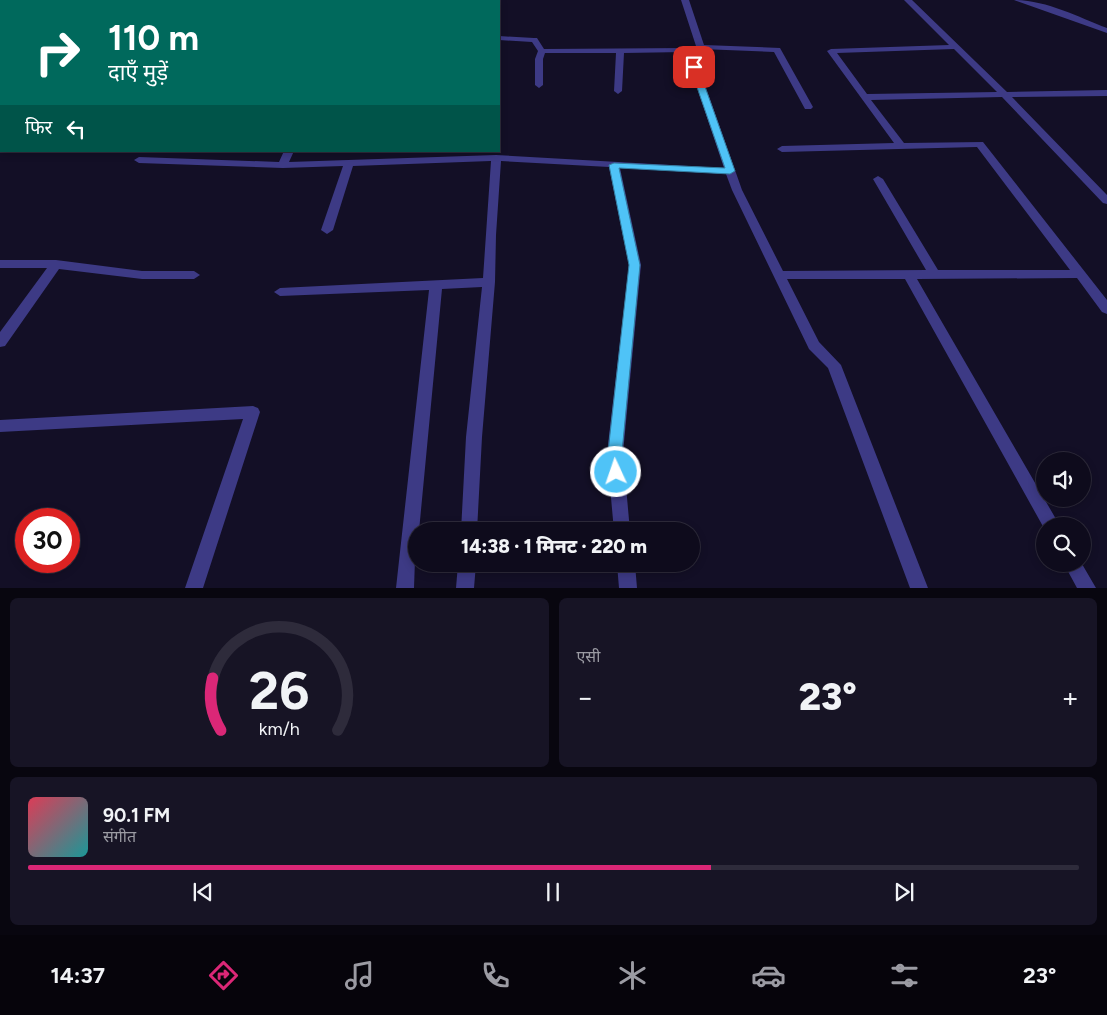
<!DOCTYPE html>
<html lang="hi">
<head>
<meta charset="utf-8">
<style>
	body { margin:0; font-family:Figtree,"Noto Sans Devanagari",sans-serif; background:#171425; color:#f1f3f6; height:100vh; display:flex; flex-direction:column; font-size:19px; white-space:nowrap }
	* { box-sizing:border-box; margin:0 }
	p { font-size:16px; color:#9b9ba3 }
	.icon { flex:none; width:28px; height:28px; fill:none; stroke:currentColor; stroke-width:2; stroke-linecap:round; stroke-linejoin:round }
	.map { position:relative; height:588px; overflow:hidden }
	.drawer { display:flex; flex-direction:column; gap:10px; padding:10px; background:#08060f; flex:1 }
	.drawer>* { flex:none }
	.banner { position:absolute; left:0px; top:0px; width:500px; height:152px; box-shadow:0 2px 8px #0003,0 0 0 1px #2e2b3b; background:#00695c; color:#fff; overflow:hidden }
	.controls { position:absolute; left:1036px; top:452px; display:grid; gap:10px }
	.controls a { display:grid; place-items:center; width:55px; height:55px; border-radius:50%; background:#0e0b1c; box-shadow:0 2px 8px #0003,0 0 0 1px #2e2b3b; font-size:25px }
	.speed { position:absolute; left:15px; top:508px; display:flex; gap:10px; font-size:25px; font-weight:700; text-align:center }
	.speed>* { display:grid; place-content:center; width:65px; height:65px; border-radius:50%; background:#0e0b1c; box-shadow:0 2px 8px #0003,0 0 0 1px #2e2b3b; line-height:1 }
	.speed .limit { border:8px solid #d22; background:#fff; color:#111 }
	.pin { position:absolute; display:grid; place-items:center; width:42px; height:42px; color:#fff; margin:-21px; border-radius:10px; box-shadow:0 2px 8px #0006 }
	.me { position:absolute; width:55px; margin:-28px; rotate:357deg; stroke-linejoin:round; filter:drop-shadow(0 0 4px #0008) }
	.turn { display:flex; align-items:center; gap:18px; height:105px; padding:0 25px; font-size:22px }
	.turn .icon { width:65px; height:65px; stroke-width:2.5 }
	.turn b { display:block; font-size:35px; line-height:42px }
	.then { display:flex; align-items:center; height:48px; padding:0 25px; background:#0003; gap:10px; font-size:19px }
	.big { font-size:38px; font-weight:800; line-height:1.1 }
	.drawer .tile { flex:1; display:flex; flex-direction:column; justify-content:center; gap:8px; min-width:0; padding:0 18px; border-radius:8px; background:#171425 }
	.drawer .dial { align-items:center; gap:0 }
	.dial svg { height:130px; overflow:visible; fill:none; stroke:#2e2b3b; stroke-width:7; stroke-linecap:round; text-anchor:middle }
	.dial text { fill:#f1f3f6; stroke:none }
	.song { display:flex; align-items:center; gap:15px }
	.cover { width:60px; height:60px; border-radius:8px; background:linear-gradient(135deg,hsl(350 70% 55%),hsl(180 70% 35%)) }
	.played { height:5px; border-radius:2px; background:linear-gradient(90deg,#db2777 65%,#2e2b3b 65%) }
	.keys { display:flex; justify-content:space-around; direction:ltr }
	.heat { display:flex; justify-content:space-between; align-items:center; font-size:28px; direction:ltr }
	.drawer .tiles { flex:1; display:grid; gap:10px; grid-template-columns:1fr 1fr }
	.tile:last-child { grid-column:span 2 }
	.trip { position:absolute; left:408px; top:522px; width:292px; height:50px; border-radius:25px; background:#0e0b1c; box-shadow:0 2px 8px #0003,0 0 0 1px #2e2b3b; font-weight:800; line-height:50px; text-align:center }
	.tab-bar { display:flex; height:80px; justify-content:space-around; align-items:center; background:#06040b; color:#9b9ba3 }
	.tab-bar .icon { width:35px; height:35px }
	.tab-bar .selected { color:#db2777 }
	.tab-bar b { font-size:22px; color:#f1f3f6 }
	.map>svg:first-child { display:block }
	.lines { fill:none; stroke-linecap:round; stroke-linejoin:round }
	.minor { fill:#3d3a85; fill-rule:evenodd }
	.route { fill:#4fc3f7; stroke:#337fa1 }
</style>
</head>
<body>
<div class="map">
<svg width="1107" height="588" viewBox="0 0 1107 588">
	<rect width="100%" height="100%" fill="#130f26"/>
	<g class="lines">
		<path class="minor" d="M352 0H360V1H353Z
			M681 0H689L704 45 780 48 813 107 811 109H805L774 52 701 49 693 51 742 190 783 271 926 270 873 179 878 176 883 179 938 270H1070L977 147 782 152 777 149 782 146 894 143 827 51 831 49 949 45 904 0H912L1007 92 1107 90V96L1012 97 1107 195V204L1103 203 1002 97 871 100 904 143 983 142 1107 300V314L1102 312 1077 278 917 279 1060 526H1045V530L905 279H787L819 342 841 365 928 588H910L828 368 809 349 732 190 726 174 620 168 641 265 623 453 630 531H614L607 453 629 265 609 167 501 161 496 235 495 282 482 437 477 531H461L466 437 482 287 442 289 419 531H416L414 588H396L429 290 280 296 274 292 280 288 483 278 491 161 353 166 333 230 327 234 321 230 343 166 283 168 139 163 134 160 139 157 279 162 284 151H294L289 162 496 155 724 168 685 52 624 53 622 91 618 94 614 91 616 53H545L543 59V85L539 88 535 85V59L538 51 532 42 499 40V36L534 38H537L544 49 688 48 696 46ZM954 49 997 92 867 94 837 53Z
			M1014 0C1046 0 1078 17 1107 28V33Z
			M0 99H1V105H0Z
			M0 260H56L142 271H194L200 275 194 279H142L59 269 5 346 0 347V332L47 268H0Z
			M253 406 258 408 260 412 203 588H185L243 419 0 432V420Z
			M458 564H476L474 588H456Z
			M617 564H635L637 588H619Z
			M1064 564H1082L1096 588H1077Z"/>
	</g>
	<path class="route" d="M694 65 698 67 735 171 730 174 619 168 640 265 622 452 624 472 622 477 616 479 611 477 608 452 629 265 609 165 614 163 725 168 690 67Z"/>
</svg>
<div class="controls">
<a><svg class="icon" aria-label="sound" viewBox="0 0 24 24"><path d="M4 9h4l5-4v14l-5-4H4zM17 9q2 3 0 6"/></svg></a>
<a><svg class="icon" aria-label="search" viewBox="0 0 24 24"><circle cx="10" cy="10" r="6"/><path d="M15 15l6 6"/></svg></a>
</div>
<div class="speed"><div class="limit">30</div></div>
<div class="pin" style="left:694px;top:67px;background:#d93025"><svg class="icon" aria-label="arrive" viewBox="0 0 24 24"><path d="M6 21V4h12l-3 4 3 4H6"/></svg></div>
<svg class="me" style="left:616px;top:472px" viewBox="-20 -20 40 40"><circle r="17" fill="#4fc3f7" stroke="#fff" stroke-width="3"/><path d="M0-11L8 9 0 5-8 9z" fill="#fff"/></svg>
<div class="trip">14:38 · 1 मिनट · 220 m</div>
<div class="banner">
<div class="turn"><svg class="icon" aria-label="right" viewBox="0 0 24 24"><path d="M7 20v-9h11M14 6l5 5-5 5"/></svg><div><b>110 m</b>दाएँ मुड़ें</div></div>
<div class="then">फिर<svg class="icon" aria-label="left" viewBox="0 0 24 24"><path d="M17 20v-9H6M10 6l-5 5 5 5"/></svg></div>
</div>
</div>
<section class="drawer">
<div class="tiles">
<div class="tile dial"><svg viewBox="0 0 100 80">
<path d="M14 69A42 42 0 1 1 86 69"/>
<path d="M14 69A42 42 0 0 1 9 37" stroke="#db2777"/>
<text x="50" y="56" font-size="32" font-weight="700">26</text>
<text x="50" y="72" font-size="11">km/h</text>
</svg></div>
<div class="tile"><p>एसी</p>
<div class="heat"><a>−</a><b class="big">23°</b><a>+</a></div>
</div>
<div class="tile">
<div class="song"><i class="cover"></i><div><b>90.1 FM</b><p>संगीत</p></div></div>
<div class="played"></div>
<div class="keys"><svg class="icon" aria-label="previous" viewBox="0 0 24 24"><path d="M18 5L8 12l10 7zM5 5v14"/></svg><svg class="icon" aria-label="pause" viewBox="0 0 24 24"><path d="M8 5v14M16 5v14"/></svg><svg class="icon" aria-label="next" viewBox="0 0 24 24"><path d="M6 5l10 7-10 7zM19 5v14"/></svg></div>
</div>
</div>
</section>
<nav class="tab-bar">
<b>14:37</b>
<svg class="icon selected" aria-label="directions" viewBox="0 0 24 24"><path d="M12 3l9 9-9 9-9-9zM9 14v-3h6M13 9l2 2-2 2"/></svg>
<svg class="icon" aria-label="music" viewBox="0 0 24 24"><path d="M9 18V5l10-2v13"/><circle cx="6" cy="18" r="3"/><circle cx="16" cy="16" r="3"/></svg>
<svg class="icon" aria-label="phone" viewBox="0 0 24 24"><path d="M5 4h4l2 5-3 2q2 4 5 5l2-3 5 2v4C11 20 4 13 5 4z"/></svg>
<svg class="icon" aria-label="climate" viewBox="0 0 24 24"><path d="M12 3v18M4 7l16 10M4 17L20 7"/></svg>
<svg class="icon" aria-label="car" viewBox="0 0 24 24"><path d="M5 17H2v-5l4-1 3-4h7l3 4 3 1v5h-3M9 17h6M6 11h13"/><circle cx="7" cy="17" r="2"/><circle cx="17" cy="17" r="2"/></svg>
<svg class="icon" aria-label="filters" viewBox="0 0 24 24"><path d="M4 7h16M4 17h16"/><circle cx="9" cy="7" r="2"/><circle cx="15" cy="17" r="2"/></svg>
<b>23°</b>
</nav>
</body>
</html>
